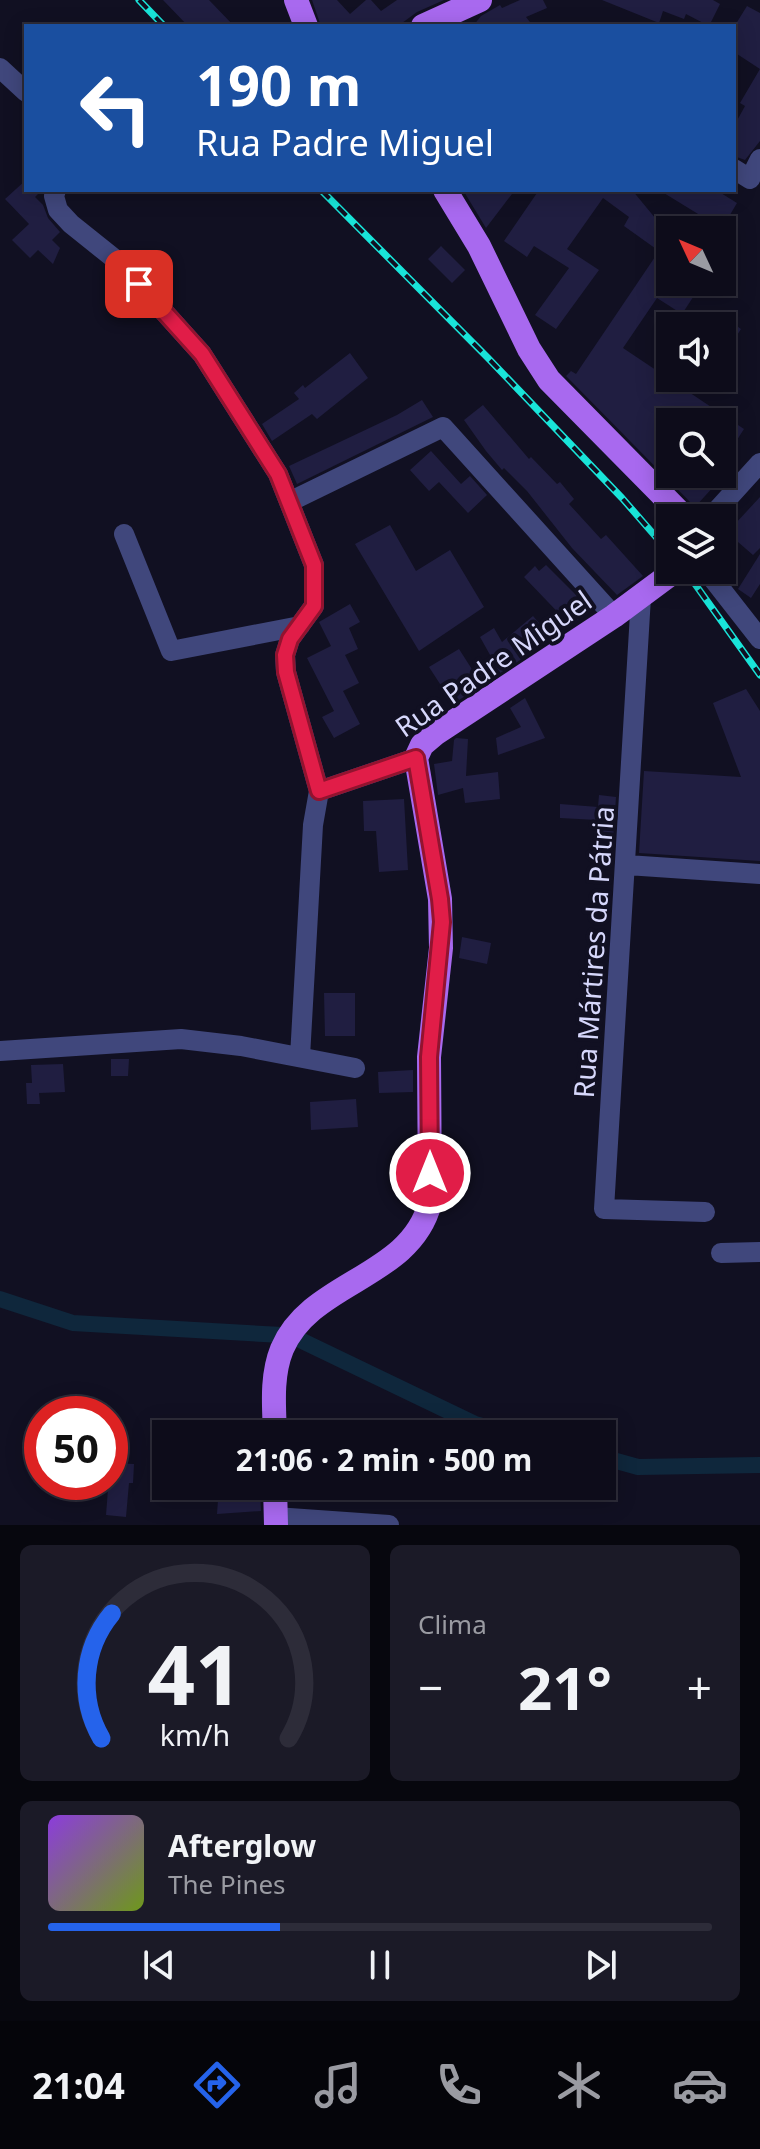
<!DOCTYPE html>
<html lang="pt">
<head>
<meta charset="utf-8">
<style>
	body { margin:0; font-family:"Noto Sans",sans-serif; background:#1b1a27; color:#f1f3f6; height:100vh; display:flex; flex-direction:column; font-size:30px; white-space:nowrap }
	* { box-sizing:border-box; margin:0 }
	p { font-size:26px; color:#9a9ba2 }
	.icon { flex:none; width:44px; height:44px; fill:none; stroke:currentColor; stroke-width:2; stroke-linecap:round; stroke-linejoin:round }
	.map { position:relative; height:1525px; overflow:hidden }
	.drawer { display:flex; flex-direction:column; gap:20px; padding:20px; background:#07070e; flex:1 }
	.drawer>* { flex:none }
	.top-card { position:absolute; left:24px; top:24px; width:712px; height:168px; border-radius:0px; box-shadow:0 4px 20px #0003,0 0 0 2px #2d2c39; background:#1a4fa0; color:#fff; overflow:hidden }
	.needle { width:52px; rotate:314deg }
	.buttons { position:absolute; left:656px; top:216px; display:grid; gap:16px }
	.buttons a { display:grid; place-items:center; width:80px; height:80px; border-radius:0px; background:#0d0c1a; box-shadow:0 4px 20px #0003,0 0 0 2px #2d2c39; font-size:40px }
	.speed { position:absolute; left:24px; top:1396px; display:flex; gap:16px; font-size:40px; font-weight:700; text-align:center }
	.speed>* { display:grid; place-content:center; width:104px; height:104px; border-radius:50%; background:#0d0c1a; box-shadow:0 4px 20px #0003,0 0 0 2px #2d2c39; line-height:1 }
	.speed .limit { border:12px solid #d22; background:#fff; color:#111 }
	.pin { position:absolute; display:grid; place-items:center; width:68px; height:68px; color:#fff; margin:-34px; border-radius:16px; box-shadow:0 4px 12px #0006 }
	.me { position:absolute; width:88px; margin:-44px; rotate:0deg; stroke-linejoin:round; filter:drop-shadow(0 0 6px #0008) }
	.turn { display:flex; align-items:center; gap:28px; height:168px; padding:0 40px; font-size:36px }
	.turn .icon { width:104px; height:104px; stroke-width:2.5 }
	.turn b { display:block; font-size:56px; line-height:68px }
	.big { font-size:60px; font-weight:700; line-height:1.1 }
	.drawer .widget { flex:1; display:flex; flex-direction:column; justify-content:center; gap:12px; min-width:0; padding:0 28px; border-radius:12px; background:#1b1a27 }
	.drawer .dial { align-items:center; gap:0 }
	.dial svg { height:208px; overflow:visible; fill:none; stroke:#2d2c39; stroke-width:7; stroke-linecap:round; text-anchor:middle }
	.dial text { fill:#f1f3f6; stroke:none }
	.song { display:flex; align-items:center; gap:24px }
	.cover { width:96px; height:96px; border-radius:12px; background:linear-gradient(135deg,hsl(270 70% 55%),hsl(80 70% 35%)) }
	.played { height:8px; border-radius:4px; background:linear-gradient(90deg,#2563eb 35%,#2d2c39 35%) }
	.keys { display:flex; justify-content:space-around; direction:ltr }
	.heat { display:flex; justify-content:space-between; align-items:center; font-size:44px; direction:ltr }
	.drawer .tiles { flex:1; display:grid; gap:20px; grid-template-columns:1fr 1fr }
	.widget:last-child { grid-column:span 2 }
	.trip { position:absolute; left:152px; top:1420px; width:464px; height:80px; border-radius:0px; background:#0d0c1a; box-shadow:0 4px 20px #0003,0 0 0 2px #2d2c39; font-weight:700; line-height:80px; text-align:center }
	.menu { display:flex; height:128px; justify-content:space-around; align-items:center; background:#05050a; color:#9a9ba2 }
	.menu .icon { width:56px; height:56px }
	.menu .current { color:#2563eb }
	.menu b { font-size:36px; color:#f1f3f6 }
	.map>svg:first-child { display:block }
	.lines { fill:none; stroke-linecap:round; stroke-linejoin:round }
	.canal { stroke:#0f273c; stroke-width:16 }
	.building { fill:#201e41 }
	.minor { stroke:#40477c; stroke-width:20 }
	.major { stroke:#a869ef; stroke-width:24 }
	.rail-casing { stroke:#19e4d9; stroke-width:7 }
	.rail { stroke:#111022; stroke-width:4; stroke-dasharray:12; stroke-linecap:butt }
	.route-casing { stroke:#92132f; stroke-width:20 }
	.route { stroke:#e11d48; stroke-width:14 }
	.labels { text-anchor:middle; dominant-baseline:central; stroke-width:8; stroke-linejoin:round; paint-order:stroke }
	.street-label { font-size:28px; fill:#d6d7fb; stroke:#111022 }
</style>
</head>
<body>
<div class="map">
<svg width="760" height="1525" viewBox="0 0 760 1525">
	<rect width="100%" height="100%" fill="#111022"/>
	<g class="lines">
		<path class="canal" d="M0 1299 73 1323 282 1335
			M296 1338 475 1424 512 1434
			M602 1457 638 1467 760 1465"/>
	</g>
	<path class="building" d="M163 0H209L234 26H188Z
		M312 0H337L350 14 366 0H371L381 11 397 0H444L417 12 398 26H321Z
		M520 0H543L547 8 526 17 533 26H473L481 16 500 5 502 8Z
		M602 0H713L720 4 709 26 686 14 684 19 663 11 659 23Z
		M747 6 760 13V69L734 52V27Z
		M760 69V141L745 160 734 156V126L745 106 740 103Z
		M26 180V190H42L35 197 43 205 48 218 60 232 52 240 60 248 53 264 38 250 30 258 12 240 29 224 5 199Z
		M463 190H515L486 228Z
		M539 190H632L670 236V282H703L682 314 657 298 623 348 744 429 722 463V422H670V474H725L695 507 566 376 571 371 576 374 659 251 624 226 629 217 603 198 567 249 599 270 556 329 535 315 569 268 534 246 527 257 504 241Z
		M659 190H716L737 203 721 230H695L703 217Z
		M441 246 465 270 452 283 428 259Z
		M722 316 741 329 732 343 722 337Z
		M350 353 368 378 317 419 312 414 272 441 262 424 299 399 294 393 303 385 305 388Z
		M422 400 433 417 297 484 289 466 397 415Z
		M483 405 529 459 531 457 557 484 560 482 574 499 569 504 601 539 606 535 643 576 617 595 572 548 527 491 504 468 502 470 486 451 464 420Z
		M431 451 461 484 470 476 487 495 468 513 439 482 429 491 410 470Z
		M760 497V548L753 555 738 542 722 567V538Z
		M390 525 416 571 450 550 484 607 419 651 355 544Z
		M760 554V584L751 598 738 589Z
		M546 565 590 609 571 626 524 577 535 566 539 571Z
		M350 604 360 622 349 628 358 649 345 655 359 683 343 691 360 724 334 738 322 717 334 711 307 658 331 646 319 622Z
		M533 616 546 631 540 636 546 643 453 704 429 667 459 649 475 674 494 662 480 637 494 628 502 642Z
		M746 689 760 711V861L639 853 644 771 741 777 713 703Z
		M525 698 545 738 498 755 496 738 521 727 510 708Z
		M456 738 468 739 466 776 498 772 500 799 465 803 463 788 438 795 434 764 452 761 454 740Z
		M599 795 616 797 613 841 595 840 597 820 560 818V804L598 807Z
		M404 799 408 870 379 872 376 831H364L363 801Z
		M462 937 491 943 487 964 459 958Z
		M324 993H355V1036H325Z
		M111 1059H129L128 1076H111Z
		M63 1064 65 1092 39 1093 40 1104H27L26 1083H32L31 1065Z
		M413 1070V1092L379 1093 378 1072Z
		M356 1099 358 1127 311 1130 310 1102Z
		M110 1463 134 1464 133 1483H129L126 1517 106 1515Z
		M219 1486H239L238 1492 260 1493 261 1511 217 1514Z"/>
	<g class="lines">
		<path class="minor" d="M0 68 26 92
			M734 169 750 179 760 159
			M56 190 54 196 58 210 71 224 121 264 202 354 278 474 314 565V606L290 639 285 655 286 672 319 791 416 758
			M289 502 443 427 614 616
			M710 518 760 463
			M124 534 171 651 300 626
			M706 570 760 639
			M641 597 604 1209 705 1212
			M627 865 760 874
			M0 1051 181 1039 241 1046 355 1068
			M300 1057 313 825 319 791
			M721 1253 760 1252
			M275 1517 389 1525"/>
		<path class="major" d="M296 0 306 26
			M423 26 480 0
			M445 190 479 246 529 349 549 380 685 518
			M275 1434C274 1406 271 1376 282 1349 311 1280 410 1279 430 1203L429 1057 441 948 440 899 416 758 422 745 435 734 614 616 676 570
			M275 1486 276 1525"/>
		<g class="rail-casing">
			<path id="rail" d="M139 0 164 26
				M321 190 488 358 622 498 670 553
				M685 570 760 675"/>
		</g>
		<use href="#rail" class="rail"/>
	</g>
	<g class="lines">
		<g class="route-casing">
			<path id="route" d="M139 284 202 354 278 474 314 565V606L290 639 285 655 286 672 319 791 416 758 440 899 442 922 429 1057 430 1173"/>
		</g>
		<use href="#route" class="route"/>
	</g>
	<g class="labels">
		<g class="street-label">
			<text transform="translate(493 663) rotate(-35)">Rua Padre Miguel</text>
			<text transform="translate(593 952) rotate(-86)">Rua Mártires da Pátria</text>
		</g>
	</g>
</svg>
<div class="buttons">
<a><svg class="needle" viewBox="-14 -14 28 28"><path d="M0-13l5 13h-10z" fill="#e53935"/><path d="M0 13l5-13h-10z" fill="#9a9ba2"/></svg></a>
<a><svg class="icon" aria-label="sound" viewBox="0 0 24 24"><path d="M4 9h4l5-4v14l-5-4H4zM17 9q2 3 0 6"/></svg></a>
<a><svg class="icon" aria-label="search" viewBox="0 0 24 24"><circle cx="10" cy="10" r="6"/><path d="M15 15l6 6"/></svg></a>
<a><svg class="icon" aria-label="layers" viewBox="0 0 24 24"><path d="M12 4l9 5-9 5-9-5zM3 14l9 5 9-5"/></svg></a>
</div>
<div class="speed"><div class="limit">50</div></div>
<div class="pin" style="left:139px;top:284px;background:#d93025"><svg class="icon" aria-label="arrive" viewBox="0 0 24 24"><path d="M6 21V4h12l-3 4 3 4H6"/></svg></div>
<svg class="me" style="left:430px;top:1173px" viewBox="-20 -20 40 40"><circle r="17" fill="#e11d48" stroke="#fff" stroke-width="3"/><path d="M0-11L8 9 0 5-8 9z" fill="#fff"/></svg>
<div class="trip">21:06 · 2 min · 500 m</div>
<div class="top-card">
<div class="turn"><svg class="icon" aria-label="left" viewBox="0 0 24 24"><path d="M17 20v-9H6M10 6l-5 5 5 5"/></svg><div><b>190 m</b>Rua Padre Miguel</div></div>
</div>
</div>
<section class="drawer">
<div class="tiles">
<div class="widget dial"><svg viewBox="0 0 100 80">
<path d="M14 69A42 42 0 1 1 86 69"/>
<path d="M14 69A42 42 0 0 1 18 21" stroke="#2563eb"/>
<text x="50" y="56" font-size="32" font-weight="700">41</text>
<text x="50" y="72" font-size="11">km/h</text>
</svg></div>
<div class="widget"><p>Clima</p>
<div class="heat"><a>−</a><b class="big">21°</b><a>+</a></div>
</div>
<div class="widget">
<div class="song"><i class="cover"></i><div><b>Afterglow</b><p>The Pines</p></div></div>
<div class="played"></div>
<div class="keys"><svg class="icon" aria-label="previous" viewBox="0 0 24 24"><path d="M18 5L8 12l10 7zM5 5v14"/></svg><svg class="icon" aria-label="pause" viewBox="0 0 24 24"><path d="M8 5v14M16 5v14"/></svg><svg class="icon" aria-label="next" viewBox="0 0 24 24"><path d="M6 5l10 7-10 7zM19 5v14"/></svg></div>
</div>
</div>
</section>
<nav class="menu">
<b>21:04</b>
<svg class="icon current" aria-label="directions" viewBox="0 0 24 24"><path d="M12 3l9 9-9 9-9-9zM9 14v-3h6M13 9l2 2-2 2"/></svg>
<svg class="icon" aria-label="music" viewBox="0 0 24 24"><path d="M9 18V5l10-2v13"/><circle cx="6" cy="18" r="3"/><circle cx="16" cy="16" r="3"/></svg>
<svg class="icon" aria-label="phone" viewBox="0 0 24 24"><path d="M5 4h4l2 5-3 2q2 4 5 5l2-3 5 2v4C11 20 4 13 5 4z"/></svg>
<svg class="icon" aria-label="climate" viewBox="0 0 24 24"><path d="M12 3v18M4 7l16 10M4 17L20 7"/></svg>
<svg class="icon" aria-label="car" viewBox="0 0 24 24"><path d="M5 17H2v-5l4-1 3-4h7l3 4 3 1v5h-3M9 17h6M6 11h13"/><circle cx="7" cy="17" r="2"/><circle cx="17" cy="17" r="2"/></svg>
</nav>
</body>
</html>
